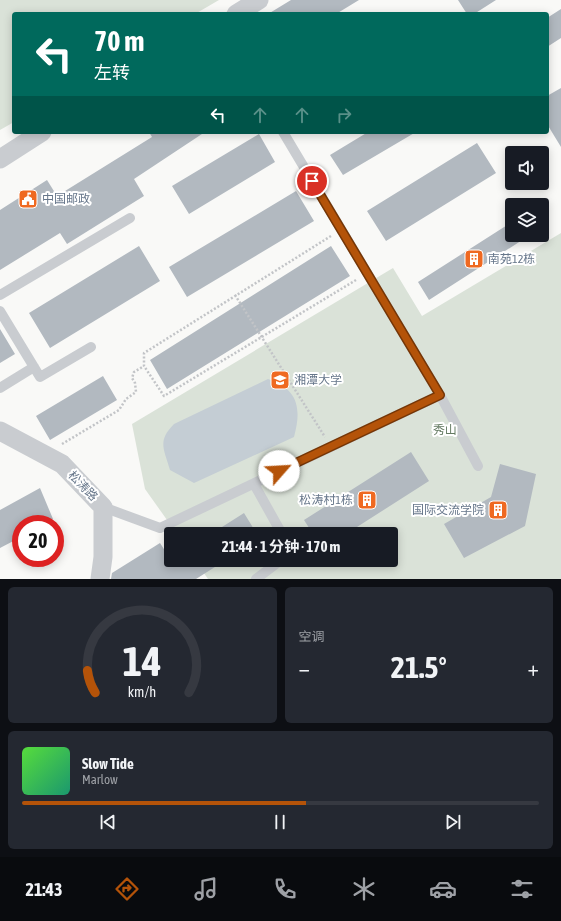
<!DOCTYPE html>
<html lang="zh">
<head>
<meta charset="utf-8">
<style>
	body { margin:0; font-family:"Asap Condensed","Noto Sans SC",sans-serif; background:#242831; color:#f1f3f6; height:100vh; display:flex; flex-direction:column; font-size:15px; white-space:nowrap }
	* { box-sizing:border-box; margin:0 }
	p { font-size:13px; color:#9ea1a6 }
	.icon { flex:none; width:22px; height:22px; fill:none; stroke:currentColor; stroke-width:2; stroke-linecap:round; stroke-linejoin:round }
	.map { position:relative; height:579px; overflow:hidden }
	.side { display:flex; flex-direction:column; gap:8px; padding:8px; background:#0d0f14; flex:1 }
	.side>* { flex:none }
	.guide { position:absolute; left:12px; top:12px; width:537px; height:122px; border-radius:4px; box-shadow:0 2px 10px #0003; background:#00695c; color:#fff; overflow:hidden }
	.buttons { position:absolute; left:505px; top:146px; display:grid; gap:8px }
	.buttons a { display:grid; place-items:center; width:44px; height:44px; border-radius:4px; background:#171b24; box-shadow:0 2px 10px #0003; font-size:20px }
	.speed { position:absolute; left:12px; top:515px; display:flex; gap:8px; font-size:20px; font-weight:700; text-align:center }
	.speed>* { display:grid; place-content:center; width:52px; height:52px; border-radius:50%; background:#171b24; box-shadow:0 2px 10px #0003; line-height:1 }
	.speed .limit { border:6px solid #d22; background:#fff; color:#111 }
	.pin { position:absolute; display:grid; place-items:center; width:34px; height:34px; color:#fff; margin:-17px; border:2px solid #fff; border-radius:50%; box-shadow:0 1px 4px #0007 }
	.me { position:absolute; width:44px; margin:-22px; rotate:64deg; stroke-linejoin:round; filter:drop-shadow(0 0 3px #0008) }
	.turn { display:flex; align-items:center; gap:14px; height:84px; padding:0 16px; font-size:18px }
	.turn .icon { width:52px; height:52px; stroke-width:2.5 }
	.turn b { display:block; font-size:28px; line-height:34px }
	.lanes { display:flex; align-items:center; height:38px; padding:0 16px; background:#0003; justify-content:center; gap:20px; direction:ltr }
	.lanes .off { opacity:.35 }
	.big { font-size:30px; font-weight:700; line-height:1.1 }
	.side .tile { flex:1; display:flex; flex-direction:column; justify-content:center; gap:6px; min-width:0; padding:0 14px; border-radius:6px; background:#242831 }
	.side .dial { align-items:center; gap:0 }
	.dial svg { height:104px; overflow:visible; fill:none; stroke:#363941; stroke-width:7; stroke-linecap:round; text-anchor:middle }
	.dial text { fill:#f1f3f6; stroke:none }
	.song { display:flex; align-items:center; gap:12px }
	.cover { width:48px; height:48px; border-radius:6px; background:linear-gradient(135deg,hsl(110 70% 55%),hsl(160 70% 35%)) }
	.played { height:4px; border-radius:2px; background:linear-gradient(90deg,#b45309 55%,#363941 55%) }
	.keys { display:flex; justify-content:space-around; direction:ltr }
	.heat { display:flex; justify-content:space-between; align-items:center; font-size:22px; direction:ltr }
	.side .tiles { flex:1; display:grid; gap:8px; grid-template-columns:1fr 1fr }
	.tile:last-child { grid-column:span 2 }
	.trip { position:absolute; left:164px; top:527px; width:234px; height:40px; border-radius:4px; background:#171b24; box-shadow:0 2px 10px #0003; font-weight:700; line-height:40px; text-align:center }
	.tabs { display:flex; height:64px; justify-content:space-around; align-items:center; background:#090b0e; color:#9ea1a6 }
	.tabs .icon { width:28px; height:28px }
	.tabs .current { color:#b45309 }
	.tabs b { font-size:18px; color:#f1f3f6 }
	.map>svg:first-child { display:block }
	.green { fill:#dae2d8 }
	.water { fill:#c4cdd4 }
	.building { fill:#b2b9c0 }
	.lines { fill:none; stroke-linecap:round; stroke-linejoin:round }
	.path { stroke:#c2c4c7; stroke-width:2.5; stroke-dasharray:2 2; stroke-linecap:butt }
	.lane { stroke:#c9ccd0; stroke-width:10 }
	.street { stroke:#c9ccd0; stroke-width:19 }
	.route-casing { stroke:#753606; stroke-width:10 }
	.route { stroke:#b45309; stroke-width:7 }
	.labels { text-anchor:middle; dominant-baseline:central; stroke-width:4; stroke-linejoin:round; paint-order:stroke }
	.poi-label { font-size:12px; fill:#66768a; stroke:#fff; text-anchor:start }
	.park-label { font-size:12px; fill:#647a62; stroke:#fff }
	.street-label { font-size:12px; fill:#66768a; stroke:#fff }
</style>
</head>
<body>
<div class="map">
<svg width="561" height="579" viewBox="0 0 561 579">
	<rect width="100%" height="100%" fill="#f9f9f7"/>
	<path class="green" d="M0 0H219L195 14H14V122L0 130Z
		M561 233V579H208L195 560H391V534H177L145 489 132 424 393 268 422 316Z"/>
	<path class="water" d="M268 379C298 389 302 408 294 437L194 483 170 470C164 449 157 441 174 424Z"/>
	<path class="building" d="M291 0H359L336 14H268Z
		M458 0H496L474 14H467Z
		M561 9V38L547 47V18Z
		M561 88V147L547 124V96Z
		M149 132H205L134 179 144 196 67 244 60 233 0 270V210L47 180 57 196 152 137Z
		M368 132H416L343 175 330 155Z
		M259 134 275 162 189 214 172 186Z
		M477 143 496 173 386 241 367 211Z
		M296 191 314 221 187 297 169 267Z
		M512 222V235H530L429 300 418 282Z
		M139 246 160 281 50 348 29 313Z
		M331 246 350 276 167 389 150 360Z
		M0 329 15 354 0 363Z
		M103 376 117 400 50 440 36 416Z
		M411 452 429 481 346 534H313L304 520Z
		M500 464 536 474 525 526 464 558 444 524 491 497Z
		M40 488 53 519 44 524H21V537L0 548V510Z
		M244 513 257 534H211Z
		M160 543 171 560H226L196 579H111L112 573Z"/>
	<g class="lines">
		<path class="path" d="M331 236 144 353V366L164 396 356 280
			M235 295 325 437
			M62 444 119 410 126 399 136 392 135 383 132 378 134 372 144 366"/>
		<path class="lane" d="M283 132 440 395 478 466
			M0 295 130 218
			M0 311 40 377 91 347
			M0 388 34 367
			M254 484 282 534
			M103 507 160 528 440 395
			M256 579 281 560"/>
		<path class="street" d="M236 14 259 0
			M0 159 42 132
			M0 431 62 464 103 507V557L100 579"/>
	</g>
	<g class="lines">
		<g class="route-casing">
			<path id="route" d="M279 471 440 395 312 181"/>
		</g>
		<use href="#route" class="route"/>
	</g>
	<defs>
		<g id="civic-square" transform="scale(1)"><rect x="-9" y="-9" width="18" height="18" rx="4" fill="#ef6921" stroke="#fff"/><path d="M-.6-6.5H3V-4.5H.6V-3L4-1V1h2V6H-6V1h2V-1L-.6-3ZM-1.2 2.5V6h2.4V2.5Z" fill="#fff"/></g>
		<g id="building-square" transform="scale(1)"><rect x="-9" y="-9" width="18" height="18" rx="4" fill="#ef6921" stroke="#fff"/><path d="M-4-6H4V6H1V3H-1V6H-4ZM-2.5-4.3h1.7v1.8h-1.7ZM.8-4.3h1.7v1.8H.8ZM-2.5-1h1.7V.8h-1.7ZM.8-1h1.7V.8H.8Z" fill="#fff"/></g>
		<g id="university-square" transform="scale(1)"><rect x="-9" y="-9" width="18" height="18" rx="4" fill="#ef6921" stroke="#fff"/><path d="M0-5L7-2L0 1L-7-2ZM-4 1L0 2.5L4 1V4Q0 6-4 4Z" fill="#fff"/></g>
	</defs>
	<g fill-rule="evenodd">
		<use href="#civic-square" x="28" y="199"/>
		<use href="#building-square" x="474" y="259"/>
		<use href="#university-square" x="280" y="380"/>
		<use href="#building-square" x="367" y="500"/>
		<use href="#building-square" x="498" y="510"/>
	</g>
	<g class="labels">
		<g class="poi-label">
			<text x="42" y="199">中国邮政</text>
			<text x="488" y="259">南苑12栋</text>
			<text x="294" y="380">湘潭大学</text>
			<text x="353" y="500" text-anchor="end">松涛村1栋</text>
			<text x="484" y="510" text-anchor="end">国际交流学院</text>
		</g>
		<g class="park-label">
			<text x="445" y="430">秀山</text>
		</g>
		<g class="street-label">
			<text transform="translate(83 486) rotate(46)">松涛路</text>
		</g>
	</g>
</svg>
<div class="buttons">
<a><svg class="icon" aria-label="sound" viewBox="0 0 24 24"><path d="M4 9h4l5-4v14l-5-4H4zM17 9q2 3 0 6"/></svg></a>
<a><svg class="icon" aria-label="layers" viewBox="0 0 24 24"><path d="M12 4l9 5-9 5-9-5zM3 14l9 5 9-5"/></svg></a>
</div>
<div class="speed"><div class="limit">20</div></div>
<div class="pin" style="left:312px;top:181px;background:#d93025"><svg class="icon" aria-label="arrive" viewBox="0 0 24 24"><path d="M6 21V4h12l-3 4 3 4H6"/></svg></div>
<svg class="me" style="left:279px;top:471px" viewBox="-20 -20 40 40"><circle r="19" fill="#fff"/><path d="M0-13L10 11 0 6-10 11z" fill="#b45309"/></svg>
<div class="trip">21:44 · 1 分钟 · 170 m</div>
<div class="guide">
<div class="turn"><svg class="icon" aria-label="left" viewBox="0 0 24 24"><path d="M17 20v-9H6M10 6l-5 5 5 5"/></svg><div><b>70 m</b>左转</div></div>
<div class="lanes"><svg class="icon" aria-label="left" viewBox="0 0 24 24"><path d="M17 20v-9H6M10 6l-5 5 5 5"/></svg><svg class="icon off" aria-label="ahead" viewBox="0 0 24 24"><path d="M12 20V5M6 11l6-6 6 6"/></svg><svg class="icon off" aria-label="ahead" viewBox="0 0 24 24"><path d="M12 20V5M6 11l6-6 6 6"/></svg><svg class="icon off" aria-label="right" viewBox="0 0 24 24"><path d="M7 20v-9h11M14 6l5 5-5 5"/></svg></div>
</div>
</div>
<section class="side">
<div class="tiles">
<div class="tile dial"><svg viewBox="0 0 100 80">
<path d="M14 69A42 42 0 1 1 86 69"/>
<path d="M14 69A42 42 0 0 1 8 52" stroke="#b45309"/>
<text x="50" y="56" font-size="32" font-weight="700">14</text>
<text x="50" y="72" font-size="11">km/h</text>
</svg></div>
<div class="tile"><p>空调</p>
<div class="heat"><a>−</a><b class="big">21.5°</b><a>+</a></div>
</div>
<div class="tile">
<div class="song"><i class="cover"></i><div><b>Slow Tide</b><p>Marlow</p></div></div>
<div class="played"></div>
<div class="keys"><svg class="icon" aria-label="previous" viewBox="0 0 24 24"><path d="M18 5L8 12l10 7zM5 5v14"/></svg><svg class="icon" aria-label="pause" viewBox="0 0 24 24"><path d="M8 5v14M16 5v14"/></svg><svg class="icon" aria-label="next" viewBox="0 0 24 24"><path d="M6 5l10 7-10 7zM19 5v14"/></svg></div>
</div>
</div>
</section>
<nav class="tabs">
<b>21:43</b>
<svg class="icon current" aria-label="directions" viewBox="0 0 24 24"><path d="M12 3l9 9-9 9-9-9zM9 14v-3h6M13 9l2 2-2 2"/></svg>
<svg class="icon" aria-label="music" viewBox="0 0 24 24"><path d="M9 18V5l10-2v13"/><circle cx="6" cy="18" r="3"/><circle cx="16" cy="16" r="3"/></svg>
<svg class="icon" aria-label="phone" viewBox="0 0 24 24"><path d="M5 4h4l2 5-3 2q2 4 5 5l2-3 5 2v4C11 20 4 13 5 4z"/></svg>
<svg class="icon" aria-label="climate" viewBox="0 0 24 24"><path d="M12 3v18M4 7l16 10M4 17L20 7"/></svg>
<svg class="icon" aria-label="car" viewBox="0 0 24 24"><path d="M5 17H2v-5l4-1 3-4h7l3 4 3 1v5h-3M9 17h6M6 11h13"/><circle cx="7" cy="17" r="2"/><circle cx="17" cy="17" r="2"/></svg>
<svg class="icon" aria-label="filters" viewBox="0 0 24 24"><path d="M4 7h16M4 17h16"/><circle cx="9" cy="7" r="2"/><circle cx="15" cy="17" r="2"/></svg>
</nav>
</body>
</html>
